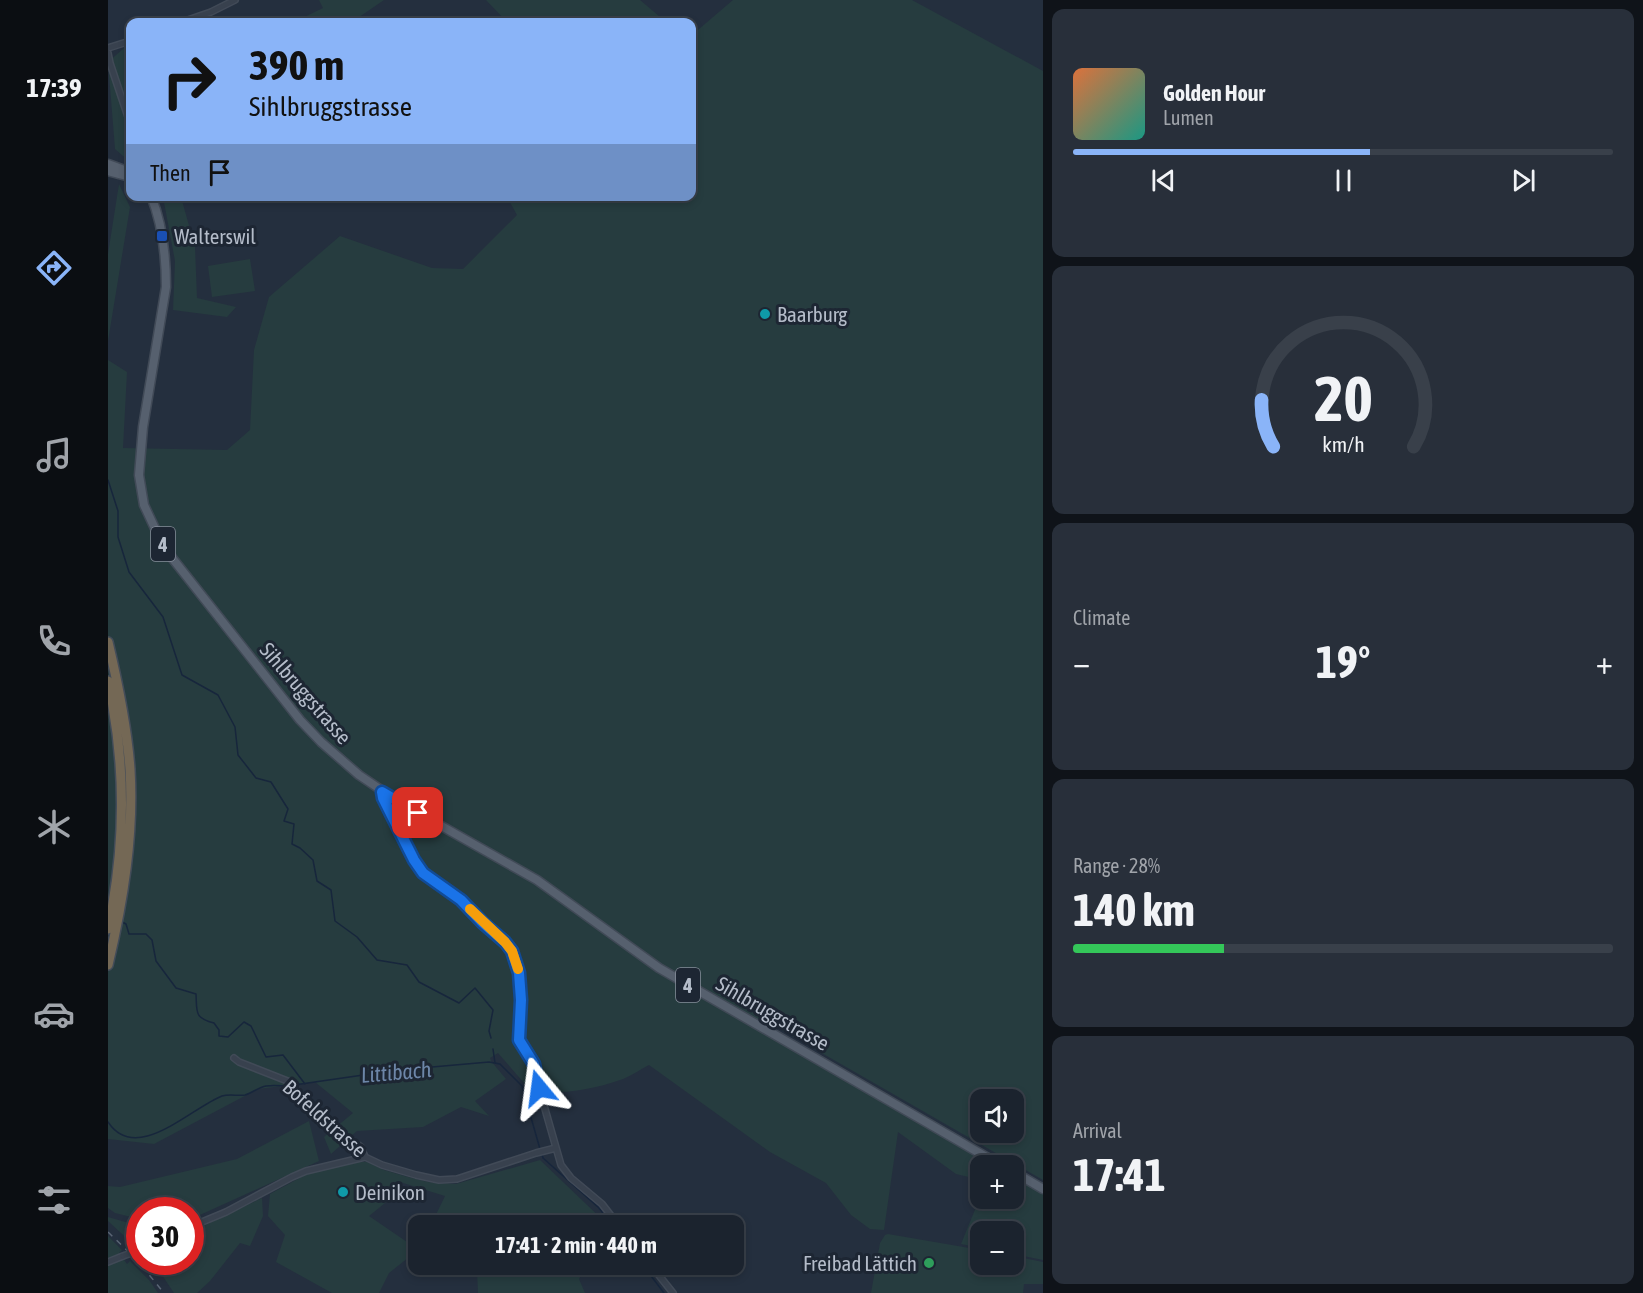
<!DOCTYPE html>
<html lang="en">
<head>
<meta charset="utf-8">
<style>
	body { margin:0; font-family:"Asap Condensed",sans-serif; background:#282f3a; color:#f1f3f6; height:100vh; display:flex; flex-direction:column; font-size:22px; white-space:nowrap }
	* { box-sizing:border-box; margin:0 }
	p { font-size:20px; color:#a0a4aa }
	.icon { flex:none; width:33px; height:33px; fill:none; stroke:currentColor; stroke-width:2; stroke-linecap:round; stroke-linejoin:round }
	.map { position:relative; flex:1; overflow:hidden }
	.sheet { display:flex; flex-direction:column; gap:9px; padding:9px; background:#0f1319; width:600px }
	.sheet>* { flex:none }
	.top-card { position:absolute; left:18px; top:18px; width:570px; height:183px; border-radius:12px; box-shadow:0 3px 9px #0003,0 0 0 2px #39404a; background:#8ab4f8; color:#111; overflow:hidden }
	.buttons { position:absolute; left:862px; top:1089px; display:grid; gap:12px }
	.buttons a { display:grid; place-items:center; width:54px; height:54px; border-radius:12px; background:#1b232e; box-shadow:0 3px 9px #0003,0 0 0 2px #39404a; font-size:30px }
	.speed { position:absolute; left:18px; top:1197px; display:flex; gap:12px; font-size:30px; font-weight:700; text-align:center }
	.speed>* { display:grid; place-content:center; width:78px; height:78px; border-radius:50%; background:#1b232e; box-shadow:0 3px 9px #0003,0 0 0 2px #39404a; line-height:1 }
	.speed .limit { border:9px solid #d22; background:#fff; color:#111 }
	.pin { position:absolute; display:grid; place-items:center; width:51px; height:51px; color:#fff; margin:-26px; border-radius:12px; box-shadow:0 3px 9px #0006 }
	.me { position:absolute; width:66px; margin:-33px; rotate:344deg; stroke-linejoin:round; filter:drop-shadow(0 0 4px #0008) }
	.turn { display:flex; align-items:center; gap:21px; height:126px; padding:0 24px; font-size:27px }
	.turn .icon { width:78px; height:78px; stroke-width:2.5 }
	.turn b { display:block; font-size:42px; line-height:51px }
	.then { display:flex; align-items:center; height:57px; padding:0 24px; background:#0003; gap:12px; font-size:22px }
	.big { font-size:45px; font-weight:700; line-height:1.1 }
	.sheet .widget { flex:1; display:flex; flex-direction:column; justify-content:center; gap:9px; min-width:0; padding:0 21px; border-radius:12px; background:#282f3a }
	.sheet .dial { align-items:center; gap:0 }
	.dial svg { height:156px; overflow:visible; fill:none; stroke:#39404a; stroke-width:7; stroke-linecap:round; text-anchor:middle }
	.dial text { fill:#f1f3f6; stroke:none }
	.song { display:flex; align-items:center; gap:18px }
	.cover { width:72px; height:72px; border-radius:9px; background:linear-gradient(135deg,hsl(20 70% 55%),hsl(170 70% 35%)) }
	.played { height:6px; border-radius:3px; background:linear-gradient(90deg,#8ab4f8 55%,#39404a 55%) }
	.keys { display:flex; justify-content:space-around; direction:ltr }
	.heat { display:flex; justify-content:space-between; align-items:center; font-size:33px; direction:ltr }
	.charge { height:9px; border-radius:4px; background:linear-gradient(90deg,#34c759 28%,#39404a 0) }
	.trip { position:absolute; left:300px; top:1215px; width:336px; height:60px; border-radius:12px; background:#1b232e; box-shadow:0 3px 9px #0003,0 0 0 2px #39404a; font-weight:700; line-height:60px; text-align:center }
	main { display:flex; flex:1; min-height:0 }
	.dock { display:flex; flex-direction:column; width:108px; justify-content:space-around; align-items:center; background:#0b0e12; color:#a0a4aa }
	.dock .icon { width:42px; height:42px }
	.dock .active { color:#8ab4f8 }
	.dock b { font-size:27px; color:#f1f3f6 }
	.map>svg:first-child { display:block }
	.green { fill:#263c3f; fill-rule:evenodd }
	.lines { fill:none; stroke-linecap:round; stroke-linejoin:round }
	.stream { stroke:#17263c; stroke-width:1.5 }
	.street-casing { stroke:#414a57; stroke-width:8 }
	.primary-casing { stroke:#414a57; stroke-width:11 }
	.highway-casing { stroke:#434c59; stroke-width:12 }
	.street { stroke:#38414e; stroke-width:5 }
	.primary { stroke:#56606e; stroke-width:8 }
	.highway { stroke:#746855; stroke-width:9 }
	.rail { stroke:#5a6575; stroke-width:1.5; stroke-dasharray:6 6; stroke-linecap:butt }
	.street-bridge-casing { stroke:#414a57; stroke-width:8; stroke-linecap:butt }
	.street-bridge { stroke:#38414e; stroke-width:5 }
	.route-casing { stroke:#114b97; stroke-width:15 }
	.route { stroke:#1a73e8; stroke-width:10 }
	.slow { stroke:#f59e0b; stroke-width:10 }
	.transit-dot { fill:#1a4fb4; stroke:#1d2633; stroke-width:2 }
	.culture-dot { fill:#0f9aa8; stroke:#1d2633; stroke-width:2 }
	.leisure-dot { fill:#2e9e5b; stroke:#1d2633; stroke-width:2 }
	.labels { text-anchor:middle; dominant-baseline:central; stroke-width:6; stroke-linejoin:round; paint-order:stroke }
	.shield { fill:#1d2633; stroke:#878f9c; stroke-width:1.5 }
	.shield-label { font-size:20px; font-weight:bold; fill:#b4bcc9 }
	.poi-label { font-size:21px; fill:#b4bcc9; stroke:#1d2633; text-anchor:start }
	.street-label { font-size:21px; fill:#b4bcc9; stroke:#1d2633 }
	.water-label { font-size:22px; font-style:italic; fill:#6d86a8; stroke:#1d2633 }
</style>
</head>
<body>
<main>
<nav class="dock">
<b>17:39</b>
<svg class="icon active" aria-label="directions" viewBox="0 0 24 24"><path d="M12 3l9 9-9 9-9-9zM9 14v-3h6M13 9l2 2-2 2"/></svg>
<svg class="icon" aria-label="music" viewBox="0 0 24 24"><path d="M9 18V5l10-2v13"/><circle cx="6" cy="18" r="3"/><circle cx="16" cy="16" r="3"/></svg>
<svg class="icon" aria-label="phone" viewBox="0 0 24 24"><path d="M5 4h4l2 5-3 2q2 4 5 5l2-3 5 2v4C11 20 4 13 5 4z"/></svg>
<svg class="icon" aria-label="climate" viewBox="0 0 24 24"><path d="M12 3v18M4 7l16 10M4 17L20 7"/></svg>
<svg class="icon" aria-label="car" viewBox="0 0 24 24"><path d="M5 17H2v-5l4-1 3-4h7l3 4 3 1v5h-3M9 17h6M6 11h13"/><circle cx="7" cy="17" r="2"/><circle cx="17" cy="17" r="2"/></svg>
<svg class="icon" aria-label="filters" viewBox="0 0 24 24"><path d="M4 7h16M4 17h16"/><circle cx="9" cy="7" r="2"/><circle cx="15" cy="17" r="2"/></svg>
</nav>
<div class="map">
<svg width="935" height="1293" viewBox="0 0 935 1293">
	<rect width="100%" height="100%" fill="#242f3e"/>
	<path class="green" d="M211 0H276L244 22H186L215 8Z
		M378 0H532L558 22H399Z
		M625 0H804L935 71V1180L658 1021 644 1027 890 1165 873 1166V1180L848 1174 790 1132 776 1230 762 1229 743 1215 718 1183 662 1152 541 1065C531 1070 522 1077 512 1080 483 1090 452 1095 423 1091L390 1053 382 1058 383 1061 398 1079 367 1101 381 1116 353 1107 315 1127 249 1131 223 1154 216 1137 245 1113 207 1082 150 1089 46 1144 0 1139V360L19 372 15 448 119 450 142 430 146 350 161 297 232 236 324 268 355 269 409 215 399 197 584 196V35ZM873 1100H906V1132H873Z
		M22 43V162L7 149 0 62Z
		M11 184 22 207 0 341V254Z
		M53 197H73L87 247 89 298 128 307 119 317 65 310 67 261 56 202Z
		M142 259 147 291 104 297 100 266Z
		M201 1121 211 1161 83 1219 82 1210H32L31 1219 7 1213 0 1208V1186L12 1187 129 1159Z
		M432 1160 500 1225H323L337 1196 292 1182 282 1199 261 1216 299 1242 310 1234V1250L281 1273 271 1293H224L168 1262 177 1235 160 1216 162 1194 212 1167 244 1162H259L276 1170 300 1177 320 1182 348 1184Z
		M906 1175 935 1193V1260L906 1254V1232H873V1248L853 1244 873 1195V1198H906Z
		M154 1198 155 1216 142 1246 132 1243 102 1281 89 1293H66L54 1275 42 1262H82L83 1232Z
		M0 1217 31 1226V1242L26 1245 0 1221Z
		M780 1234 873 1250V1264H906V1256L935 1262V1284H916L915 1293H763L772 1243 777 1235Z
		M0 1236 14 1250 11 1253 19 1264 22 1261 41 1280 50 1293H0Z
		M355 1265H479L471 1279 477 1293H370L369 1270Z"/>
	<g class="lines">
		<path class="stream" d="M0 480 10 511V537L21 572 55 617 74 675 110 695 127 727 130 755 148 778 163 782 180 809 176 821 186 824 184 844 192 848 205 860 209 881 223 890 227 921 249 937 269 960 299 965 311 982 351 1003 367 988 385 1010 381 1031 383 1038
			M14 922 18 924 21 934H38L44 940 48 961 68 988 88 994C89 1012 86 1018 106 1023L111 1030V1036L120 1037 136 1022 143 1026 158 1057 175 1055 197 1084
			M385 1049 387 1063
			M186 1085 290 1070 381 1062 392 1064 414 1086 432 1149
			M0 1122C28 1165 83 1108 114 1096 121 1094 129 1096 137 1095 144 1093 151 1087 158 1086 166 1085 174 1086 182 1086
			M434 1154 435 1158 491 1208 505 1226
			M534 1264 556 1293"/>
		<g class="street-casing">
			<path id="street" d="M74 22 103 12 127 0
				M0 48 22 41
				M0 53 2 63 22 123
				M274 792 275 798 306 860 315 873 353 900 375 923 397 942 404 951 411 973 413 1000 411 1040 426 1064 431 1088 453 1165 463 1178 494 1204 511 1226
				M126 1058 131 1062 182 1082 215 1120 253 1147 257 1157 274 1165 308 1175 331 1180 349 1179 428 1153 448 1148
				M82 1227 118 1212 184 1177 198 1171 257 1157
				M0 1262 15 1256
				M542 1264 565 1293"/>
		</g>
		<g class="primary-casing">
			<path id="primary" d="M0 164 19 171 22 175
				M0 171 22 177
				M43 196C55 225 58 256 58 287L35 427 31 475 36 505 50 535 61 554 192 720 213 742 251 775 291 802 429 880 551 968 894 1166
				M906 1172 935 1189"/>
		</g>
		<g class="highway-casing">
			<path id="highway" d="M0 642C10 684 19 726 22 769 26 836 15 901 0 965
				M0 681C18 763 18 846 0 929"/>
		</g>
		<use href="#street" class="street"/>
		<use href="#primary" class="primary"/>
		<use href="#highway" class="highway"/>
		<path class="rail" d="M0 1232 29 1260 56 1293"/>
		<g class="street-bridge-casing">
			<path id="street-bridge" d="M15 1256 32 1250"/>
		</g>
		<use href="#street-bridge" class="street-bridge"/>
	</g>
	<g class="lines">
		<g class="route-casing">
			<path id="route" d="M310 813 274 792 275 798 306 860 315 873 353 900 375 923 397 942 404 951 411 973 413 1000 411 1040 426 1064 431 1088"/>
		</g>
		<use href="#route" class="route"/>
		<path class="slow" d="M362 909 397 942 404 951 410 969"/>
	</g>
	<rect class="transit-dot" x="48" y="230" width="12" height="12" rx="3"/>
	<g class="culture-dot">
		<circle cx="657" cy="314" r="6"/>
		<circle cx="235" cy="1192" r="6"/>
	</g>
	<circle class="leisure-dot" cx="821" cy="1263" r="6"/>
	<g class="labels">
		<g class="shield">
			<rect x="43" y="527" width="24" height="34" rx="4.5"/>
			<rect x="568" y="968" width="24" height="34" rx="4.5"/>
		</g>
		<g class="shield-label">
			<text x="55" y="544">4</text>
			<text x="580" y="985">4</text>
		</g>
		<g class="poi-label">
			<text x="66" y="236">Walterswil</text>
			<text x="669" y="314">Baarburg</text>
			<text x="247" y="1192">Deinikon</text>
			<text x="809" y="1263" text-anchor="end">Freibad Lättich</text>
		</g>
		<g class="street-label">
			<text transform="translate(198 693) rotate(49)">Sihlbruggstrasse</text>
			<text transform="translate(665 1013) rotate(30)">Sihlbruggstrasse</text>
			<text transform="translate(217 1118) rotate(42)">Bofeldstrasse</text>
		</g>
		<g class="water-label">
			<text transform="translate(288 1072) rotate(-5)">Littibach</text>
		</g>
	</g>
</svg>
<div class="buttons">
<a><svg class="icon" aria-label="sound" viewBox="0 0 24 24"><path d="M4 9h4l5-4v14l-5-4H4zM17 9q2 3 0 6"/></svg></a>
<a>+</a>
<a>−</a>
</div>
<div class="speed"><div class="limit">30</div></div>
<div class="pin" style="left:310px;top:813px;background:#d93025"><svg class="icon" aria-label="arrive" viewBox="0 0 24 24"><path d="M6 21V4h12l-3 4 3 4H6"/></svg></div>
<svg class="me" style="left:431px;top:1088px" viewBox="-20 -20 40 40"><path d="M0-17L14 15 0 8-14 15z" fill="#1a73e8" stroke="#fff" stroke-width="4"/></svg>
<div class="trip">17:41 · 2 min · 440 m</div>
<div class="top-card">
<div class="turn"><svg class="icon" aria-label="right" viewBox="0 0 24 24"><path d="M7 20v-9h11M14 6l5 5-5 5"/></svg><div><b>390 m</b>Sihlbruggstrasse</div></div>
<div class="then">Then<svg class="icon" aria-label="arrive" viewBox="0 0 24 24"><path d="M6 21V4h12l-3 4 3 4H6"/></svg></div>
</div>
</div>
<section class="sheet">
<div class="widget">
<div class="song"><i class="cover"></i><div><b>Golden Hour</b><p>Lumen</p></div></div>
<div class="played"></div>
<div class="keys"><svg class="icon" aria-label="previous" viewBox="0 0 24 24"><path d="M18 5L8 12l10 7zM5 5v14"/></svg><svg class="icon" aria-label="pause" viewBox="0 0 24 24"><path d="M8 5v14M16 5v14"/></svg><svg class="icon" aria-label="next" viewBox="0 0 24 24"><path d="M6 5l10 7-10 7zM19 5v14"/></svg></div>
</div>
<div class="widget dial"><svg viewBox="0 0 100 80">
<path d="M14 69A42 42 0 1 1 86 69"/>
<path d="M14 69A42 42 0 0 1 8 45" stroke="#8ab4f8"/>
<text x="50" y="56" font-size="32" font-weight="700">20</text>
<text x="50" y="72" font-size="11">km/h</text>
</svg></div>
<div class="widget"><p>Climate</p>
<div class="heat"><a>−</a><b class="big">19°</b><a>+</a></div>
</div>
<div class="widget"><p>Range · 28%</p><b class="big">140 km</b><div class="charge"></div></div>
<div class="widget"><p>Arrival</p><b class="big">17:41</b></div>
</section>
</main>
</body>
</html>
